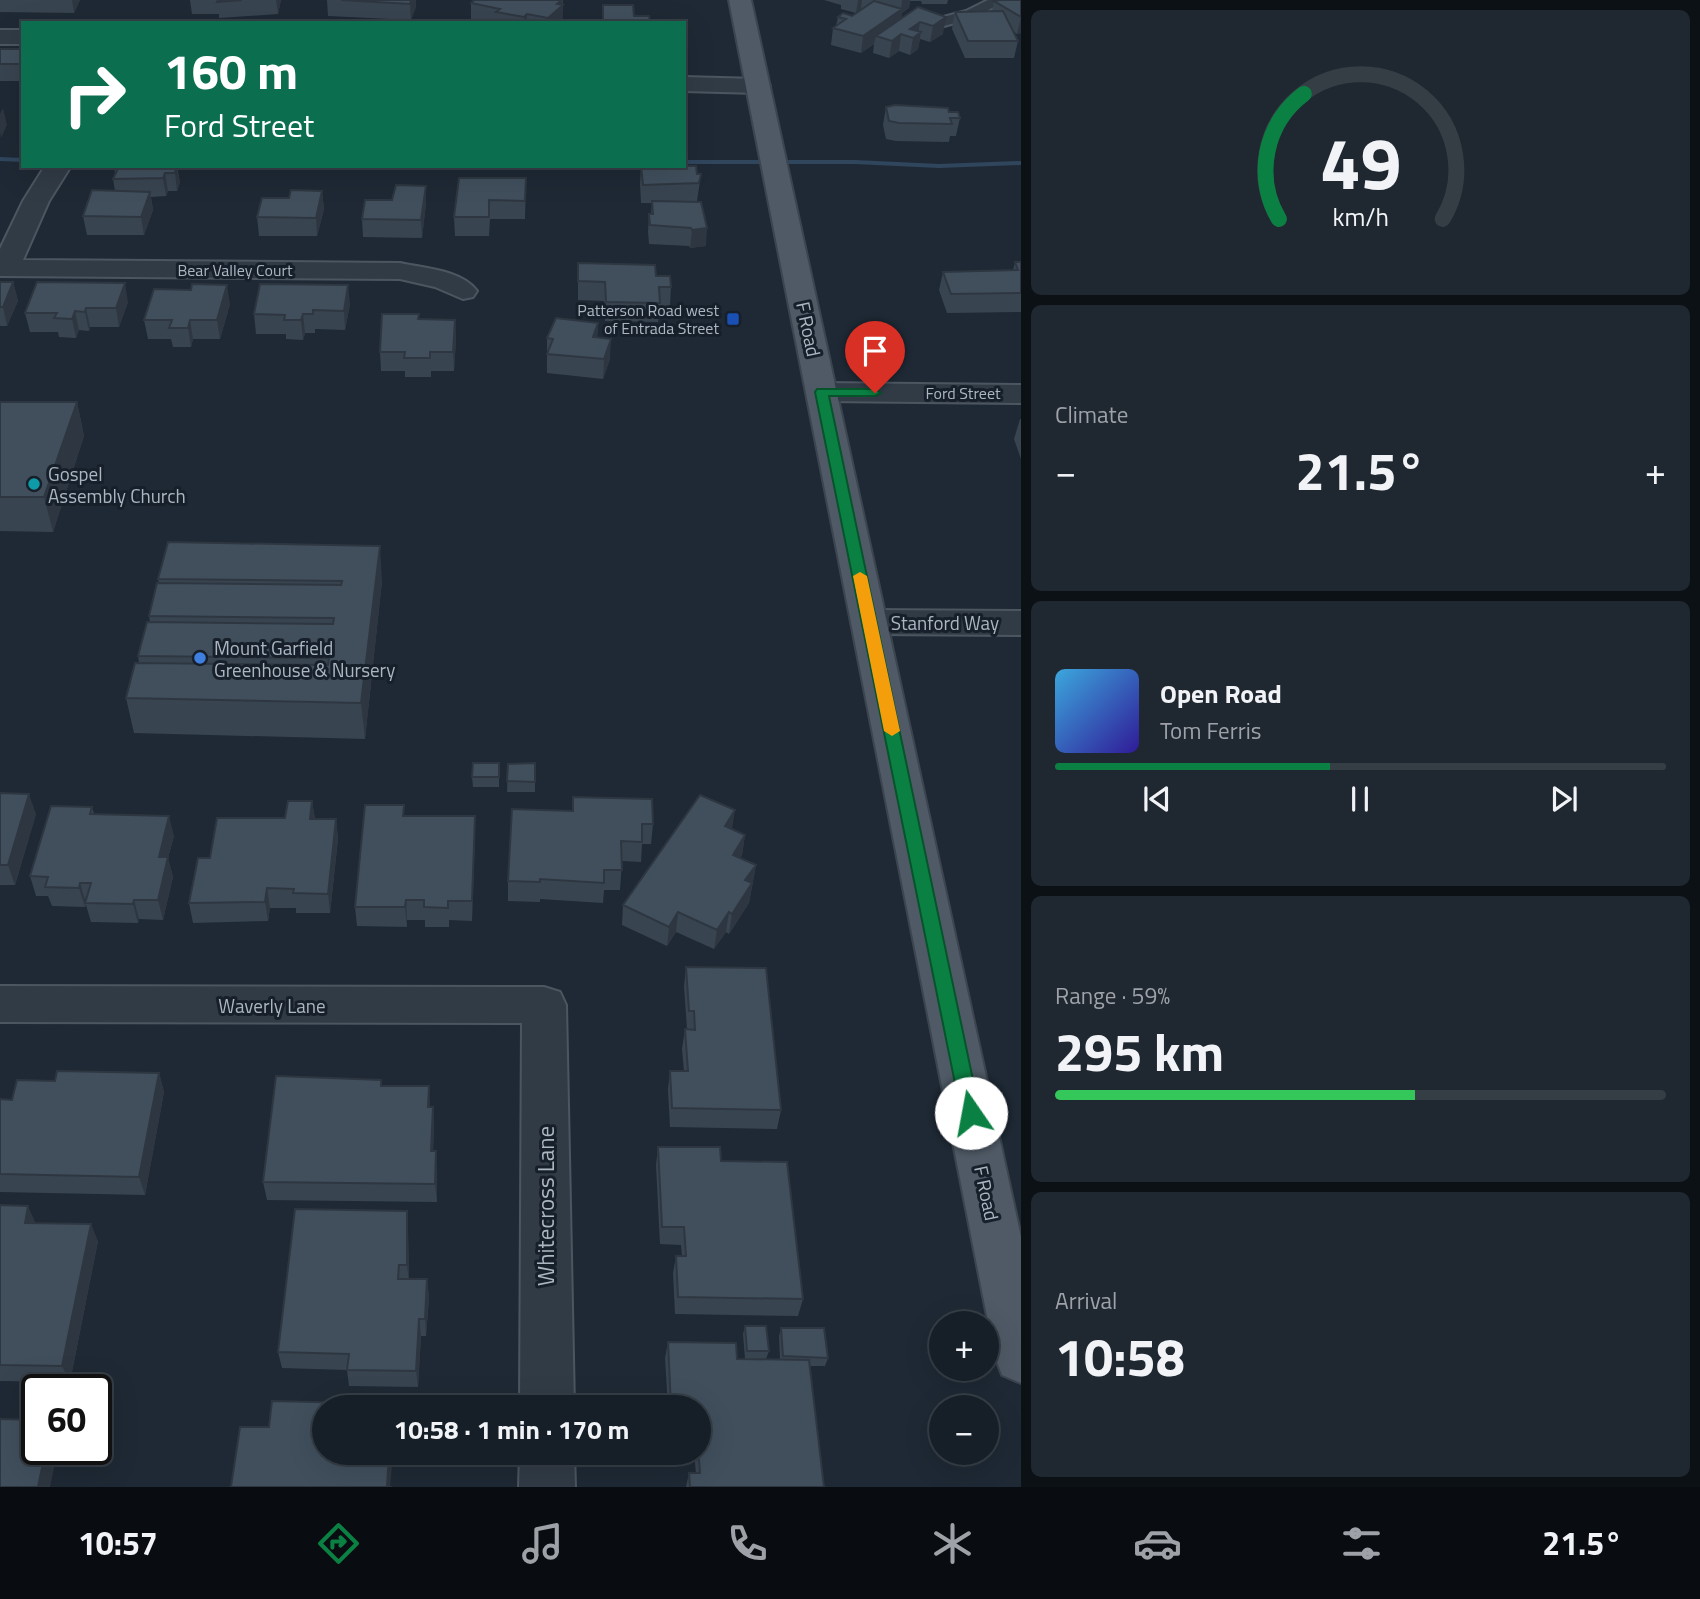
<!DOCTYPE html>
<html lang="en">
<head>
<meta charset="utf-8">
<style>
	body { margin:0; font-family:"Titillium Web",sans-serif; background:#1f2730; color:#f1f3f6; height:100vh; display:flex; flex-direction:column; font-size:26px; white-space:nowrap }
	* { box-sizing:border-box; margin:0 }
	p { font-size:23px; color:#9ea2a8 }
	.icon { flex:none; width:38px; height:38px; fill:none; stroke:currentColor; stroke-width:2; stroke-linecap:round; stroke-linejoin:round }
	.map { position:relative; flex:1; overflow:hidden }
	.panel { display:flex; flex-direction:column; gap:10px; padding:10px; background:#0c1116; width:679px }
	.panel>* { flex:none }
	.guide { position:absolute; left:21px; top:21px; width:665px; height:147px; border-radius:0px; box-shadow:0 7px 28px #0002,0 0 0 2px #353d45; background:#0b6e4f; color:#fff; overflow:hidden }
	.tools { position:absolute; left:929px; top:1311px; display:grid; gap:14px }
	.tools a { display:grid; place-items:center; width:70px; height:70px; border-radius:50%; background:#161f28; box-shadow:0 7px 28px #0002,0 0 0 2px #353d45; font-size:35px }
	.speed { position:absolute; left:21px; top:1374px; display:flex; gap:14px; font-size:35px; font-weight:700; text-align:center }
	.speed>* { display:grid; place-content:center; width:91px; height:91px; border-radius:50%; background:#161f28; box-shadow:0 7px 28px #0002,0 0 0 2px #353d45; line-height:1 }
	.speed .limit { border:4px solid #111; border-radius:10px; background:#fff; color:#111 }
	.pin { position:absolute; display:grid; place-items:center; width:60px; height:60px; color:#fff; margin:-72px -30px; border-radius:50% 50% 50% 0; rotate:-45deg; box-shadow:0 0 7px #0007 }
	.pin .icon { rotate:45deg }
	.me { position:absolute; width:77px; margin:-38px; rotate:348deg; stroke-linejoin:round; filter:drop-shadow(0 0 5px #0008) }
	.turn { display:flex; align-items:center; gap:24px; height:147px; padding:0 28px; font-size:32px }
	.turn .icon { width:91px; height:91px; stroke-width:2.5 }
	.turn b { display:block; font-size:49px; line-height:60px }
	.big { font-size:52px; font-weight:700; line-height:1.1 }
	.panel .widget { flex:1; display:flex; flex-direction:column; justify-content:center; gap:10px; min-width:0; padding:0 24px; border-radius:10px; background:#1f2730 }
	.panel .dial { align-items:center; gap:0 }
	.dial svg { height:182px; overflow:visible; fill:none; stroke:#353d45; stroke-width:7; stroke-linecap:round; text-anchor:middle }
	.dial text { fill:#f1f3f6; stroke:none }
	.song { display:flex; align-items:center; gap:21px }
	.cover { width:84px; height:84px; border-radius:10px; background:linear-gradient(135deg,hsl(200 70% 55%),hsl(250 70% 35%)) }
	.played { height:7px; border-radius:4px; background:linear-gradient(90deg,#0b8043 45%,#353d45 45%) }
	.keys { display:flex; justify-content:space-around; direction:ltr }
	.heat { display:flex; justify-content:space-between; align-items:center; font-size:38px; direction:ltr }
	.charge { height:10px; border-radius:5px; background:linear-gradient(90deg,#34c759 59%,#353d45 0) }
	.trip { position:absolute; left:312px; top:1395px; width:399px; height:70px; border-radius:35px; background:#161f28; box-shadow:0 7px 28px #0002,0 0 0 2px #353d45; font-weight:700; line-height:70px; text-align:center }
	.dock { display:flex; height:112px; justify-content:space-around; align-items:center; background:#090c10; color:#9ea2a8 }
	.dock .icon { width:49px; height:49px }
	.dock .on { color:#0b8043 }
	.dock b { font-size:32px; color:#f1f3f6 }
	main { display:flex; flex:1; min-height:0 }
	.map>svg:first-child { display:block }
	.lines { fill:none; stroke-linecap:round; stroke-linejoin:round }
	.stream { fill:#30465d; fill-rule:evenodd }
	.lane-casing { stroke:#4c5661; stroke-width:4 }
	.street-casing { stroke:#4c5661; stroke-width:4 }
	.primary-casing { stroke:#3b444f; stroke-width:4 }
	.lane { fill:#313b46; fill-rule:evenodd }
	.street { fill:#313b46; fill-rule:evenodd }
	.primary { fill:#4f5a66; fill-rule:evenodd }
	.wall { fill:#384450 }
	.shaded-wall { fill:#2e3741 }
	.building { fill:#414f5d; stroke:#2e3741; stroke-width:2 }
	.route { fill:#0b8043; stroke:#07532c; stroke-width:2 }
	.slow { fill:#f59e0b }
	.transit-dot { fill:#1a4fb4; stroke:#17202a; stroke-width:2.5 }
	.culture-dot { fill:#0f9aa8; stroke:#17202a; stroke-width:2.5 }
	.shop-dot { fill:#3f7fe0; stroke:#17202a; stroke-width:2.5 }
	.labels { text-anchor:middle; dominant-baseline:central; stroke-width:6; stroke-linejoin:round; paint-order:stroke }
	.far-street-label { font-size:16px; fill:#abb6c3; stroke:#17202a }
	.far-poi-label { font-size:16px; fill:#abb6c3; stroke:#17202a; text-anchor:end }
	.street-label { font-size:19px; fill:#abb6c3; stroke:#17202a }
	.poi-label { font-size:19px; fill:#abb6c3; stroke:#17202a; text-anchor:start }
	.near-street-label { font-size:23px; fill:#abb6c3; stroke:#17202a }
</style>
</head>
<body>
<main>
<div class="map">
<svg width="1021" height="1487" viewBox="0 0 1021 1487">
	<rect width="100%" height="100%" fill="#1e2935"/>
	<g class="lines">
		<path class="stream" d="M0 157 23 158V162L0 161Z
			M684 160H855L939 164 1021 161V165L939 168 855 164H684Z"/>
		<g class="lane-casing">
			<path id="lane" d="M988 0H1006L976 17 937 28 929 23 932 20 966 11Z"/>
		</g>
		<g class="street-casing">
			<path id="street" d="M0 30H23V44H0Z
				M684 77 758 79 766 81 770 86 766 91 758 93 684 91Z
				M45 166H71L49 201 23 260 400 263C423 268 462 270 477 291L473 297 463 299 435 287 400 279 0 276V249L23 201Z
				M822 383 1021 385V403L822 401 811 398 807 392 811 386Z
				M869 610 1021 611V635L869 634 856 630 851 622 856 614Z
				M0 986 544 987 560 992 566 1005 574 1407H520L522 1023 0 1022Z
				M520 1452H574L575 1487H519Z"/>
		</g>
		<g class="primary-casing">
			<path id="primary" d="M729 0H751L1021 1237V1383L1002 1375 995 1357Z"/>
		</g>
		<use href="#lane" class="lane"/>
		<use href="#street" class="street"/>
		<use href="#primary" class="primary"/>
	</g>
	<path class="wall" d="M0 0H80L74 13 0 12Z
		M190 0H281L278 14 219 18V14H192Z
		M327 0H416V7L411 20 328 16Z
		M563 0 562 23H488L471 19V3Z
		M824 0H948L947 4H922L921 1H910L909 8 902 13 901 19 918 7 943 34 930 42 920 39 918 49 910 55 899 51 889 58 873 53 874 44 861 53 831 45 833 28 836 26 838 17 852 16 856 13 841 9V5Z
		M1021 0V33L1017 34 1013 31 1018 41 1014 58H965L952 29 955 12H992L994 1Z
		M0 49H23V81H0Z
		M886 107 949 112 960 118 956 136H950L949 142 896 141 886 139 883 125Z
		M114 166H177L180 182 177 191H168L166 196 151 197 153 210 144 235H87L83 216 115 191 113 179 115 174Z
		M641 166 701 174 697 201 706 246 690 248 689 246 649 244 648 232 649 214H651L652 203H641L640 184Z
		M526 178 525 219H490L489 236H455L454 217Z
		M322 191 324 209 317 236H259L257 217 289 198Z
		M426 204 422 238 363 237 362 219Z
		M1015 262H1021V312L947 313 939 290 943 272 1013 270Z
		M578 263 656 276 671 287 670 306H660L658 322 605 321 604 301 578 300Z
		M0 282H13L18 301 7 326H0Z
		M128 302 119 327H90L89 331 79 330 76 338 59 337 58 332H30L25 313Z
		M230 304 220 339H193L191 347H173L171 339H148L144 320Z
		M350 304 345 330 315 329V333H305L303 340 286 339V334H256L254 314Z
		M455 320 456 339 454 371H431V377H405V371H381L380 352Z
		M598 323 597 338 610 359 603 379 547 373V338Z
		M0 402H77L84 436 53 532 0 531Z
		M1020 419H1021V459L1014 439Z
		M158 579 382 581 365 739 134 733 126 698 139 663 138 656 150 622 149 616 159 583Z
		M499 763V787H473L472 777Z
		M535 763V792H507L508 764Z
		M0 793 36 814 15 885H0Z
		M312 801 315 819H336L338 839 330 913H296V908H270L268 921 193 923 189 903 210 858 285 818Z
		M92 807 94 814 174 836 168 858 173 877 163 920 139 919 138 923 91 922 86 905 85 907 52 906 48 896H36L30 876Z
		M512 809 653 824 651 844H642L641 862 622 861 620 890H604L603 903 540 899V902L508 901V881Z
		M405 816H475V836L472 921 449 920V927H425V920H407V927L357 926 355 907Z
		M732 829 745 835 742 855 740 858 756 865 749 903 729 934 726 932 714 949 676 932 667 946 622 925 623 905Z
		M686 967 781 1110 777 1129 670 1127 668 1089 670 1071H684L682 1049 685 1029H687L684 986Z
		M159 1073 164 1092 145 1195 0 1192V1099L12 1100 55 1081Z
		M382 1086 430 1107H433L434 1126 433 1151 437 1170V1202L267 1200 263 1182Z
		M658 1147 721 1161 803 1299 798 1316 675 1314 673 1273 676 1256H682L681 1245 660 1244 656 1165Z
		M0 1205 36 1223 98 1241 70 1382 0 1381Z
		M408 1229 409 1279H427L429 1297 426 1336H421L418 1387 349 1386 347 1370 282 1368 278 1352Z
		M745 1326 769 1351 766 1359H780L779 1336 781 1328 828 1358 825 1366H810L824 1487H686L689 1473H696L694 1454 670 1452H698V1407H668L665 1358 668 1342 737 1359H745L743 1334Z
		M269 1427 324 1452H399L398 1466 392 1465 231 1487Z"/>
	<path class="shaded-wall" d="M72 0H80L74 13Z
		M276 0H281L278 14Z
		M411 0H416V7L411 20 410 4Z
		M562 0 563 22 548 23V18L557 4Z
		M858 0H862L861 10 856 13Z
		M902 0H910L909 8 902 13 900 26 876 36 874 44 861 53 863 36 901 10Z
		M527 14V23H524V17Z
		M946 17 943 34 930 42 933 26Z
		M1021 17V33L1017 34Z
		M920 22 918 34 921 32 918 49 910 55 913 38 910 29Z
		M901 34 899 51 889 58 892 41Z
		M3 108 7 125 1 138 0 132V114Z
		M176 166 180 182 177 191 175 173Z
		M165 173 168 191 166 196 163 178Z
		M426 186V204L422 238 421 220Z
		M322 191 324 209 317 236 316 218Z
		M150 192 153 210 144 235 141 217Z
		M707 228 706 246 690 248 692 230Z
		M13 282 18 301 7 326 3 307Z
		M125 283 128 302 119 327 116 308Z
		M227 285 230 304 220 339 217 320Z
		M348 285 350 304 345 330 344 311Z
		M86 308 90 327 89 331 85 312Z
		M75 311 79 330 76 338 72 319Z
		M303 314 305 333 303 340 301 320Z
		M190 320 193 339 191 347 188 328Z
		M455 320 456 339 454 371 453 352Z
		M598 323 597 342 593 337Z
		M611 339 610 359 603 379 604 359Z
		M77 402 84 436 53 532 44 497Z
		M380 546 382 581 365 739 361 703Z
		M29 794 36 814 15 885 8 865Z
		M312 801 315 821 310 819Z
		M735 810 732 830 725 826Z
		M169 816 174 836 168 858 173 877 163 920 158 900 159 857Z
		M475 816V836L472 921V901Z
		M336 819 338 839 330 913 328 894Z
		M745 835 742 855 730 874 733 855Z
		M756 865 749 903 729 934 732 914 745 880Z
		M80 883 86 903H85V907L79 888Z
		M267 888 270 908 268 921 265 902Z
		M134 900 139 919 138 923 133 904Z
		M406 900 407 920V927L405 907Z
		M678 912 676 932 667 946 669 927Z
		M729 912 726 932 714 949 717 930Z
		M159 1073 164 1092 145 1195 139 1177Z
		M429 1086 430 1105 429 1126 428 1107Z
		M433 1107 434 1126 432 1170 431 1151Z
		M436 1151 437 1170V1202L435 1184Z
		M28 1206 36 1224 25 1223Z
		M407 1211 408 1229 409 1282 407 1265Z
		M91 1224 98 1241 70 1382 62 1366Z
		M427 1279 429 1297 426 1336 425 1319Z
		M419 1319 421 1336 418 1387 416 1371Z
		M46 1449H58L50 1487H38Z
		M389 1452 392 1465 390 1487H387Z
		M396 1452H399L398 1466Z"/>
	<path class="building" d="M218 0H242L217 2Z
		M341 0H411L410 4Z
		M474 0H562L557 4 563 5 548 18 527 14 524 17 496 12 500 9 471 3Z
		M1000 0H1021V17L994 1Z
		M874 1 902 9 863 36 833 28 846 19 838 17 843 13 852 16Z
		M603 5H633L634 16H649L650 23H603Z
		M918 7 946 17 933 26 920 22 910 29 921 32 913 38 901 34 892 41 876 36Z
		M1003 11 1018 41H968L955 12Z
		M0 49H23V64H0Z
		M895 105 948 108 949 112H958L960 118H950L952 124 899 123 889 121 886 107Z
		M119 166H176L175 173H165L163 178 113 179Z
		M641 166H696L697 174H701L699 183 643 185Z
		M459 178H526L525 201 489 200V217H454Z
		M396 185 426 186 421 220 362 219 365 200H392Z
		M92 190 150 192 141 217 83 216Z
		M291 190 322 191 316 218 257 217 262 198H289Z
		M652 201 701 202 707 228 692 230 691 228 650 225 649 214H653Z
		M1015 262H1021V293L951 294 943 272 1018 270Z
		M578 263 655 265 656 276H670L671 287H659L660 303 606 302 605 282 578 281Z
		M0 282H13L3 307H0Z
		M37 282 125 283 116 308H86L85 312 75 311 72 319 54 318 57 313H25Z
		M192 284 227 285 217 320H190L188 328H169L172 320H144L154 289 191 290Z
		M260 284 348 285 344 311 313 310V314H303L301 320H284L285 315 254 314Z
		M382 314H419L418 319 455 320 453 352H430V358H404L405 352H380Z
		M556 318 598 323 593 337 611 339 604 359 547 354 553 339 547 338Z
		M0 402H77L44 497H0Z
		M168 542 380 546 361 703 126 698 135 663 328 665 329 658 138 656 147 622 333 624 334 618 149 616 157 583 341 585 342 581 158 579Z
		M473 763H499V777H472Z
		M535 763V782L507 781 508 764Z
		M0 793 29 794 8 865H0Z
		M700 795 735 810 725 826 745 835 733 855 756 865 745 880 752 883 732 914 729 912 717 930 678 912 669 927 623 905Z
		M573 797 652 799 653 824H642V842L621 841 622 870H604V883L540 879V882L508 881 512 809 573 811Z
		M288 801H312L310 819H336L328 894 293 893 294 889 267 888 265 902 189 903 198 858H210L217 818H285Z
		M365 805H404L403 816H475L472 901H448V908L424 907V900H406L405 907H355Z
		M51 806 92 807 90 814 169 816 159 857H168L158 900H134L133 904 85 903 91 883H80L79 888 45 887 48 877 30 876Z
		M686 967 766 968 781 1110 672 1108 670 1071H688L685 1029 695 1030 694 1011H689Z
		M57 1071 159 1073 139 1177 0 1174V1099L12 1100 17 1080 55 1081Z
		M276 1076 381 1080V1086H429L428 1107H433L431 1151H436L435 1184 263 1182Z
		M658 1147H720L721 1161 787 1162 803 1299 678 1297 676 1256H686L684 1227H662Z
		M0 1205 28 1206 25 1223 91 1224 62 1366 0 1365Z
		M295 1209 407 1211V1265H399L398 1279H427L425 1319H419L416 1371 347 1370 349 1354 278 1352Z
		M745 1326H766L769 1351H747Z
		M781 1328H824L828 1358 783 1356Z
		M668 1342 736 1343 737 1359 809 1360 824 1487H690L689 1473H700L698 1447V1407H671Z
		M272 1401 399 1404V1407H324V1452H389L387 1487H392H231L240 1427H269Z
		M0 1419 37 1420V1449H46L38 1487H0Z"/>
	<path class="route" d="M817 389H875L881 393 875 396H829L980 1113 977 1119 971 1121 964 1119 961 1113 815 392Z"/>
	<path class="slow" d="M860 572 867 576 900 731 892 736 884 731 853 576Z"/>
	<rect class="transit-dot" x="726" y="312" width="14" height="14" rx="3.5"/>
	<circle class="culture-dot" cx="34" cy="484" r="7"/>
	<circle class="shop-dot" cx="200" cy="658" r="7"/>
	<g class="labels">
		<g class="far-street-label">
			<text x="235" y="270">Bear Valley Court</text>
			<text x="963" y="393">Ford Street</text>
		</g>
		<g class="far-poi-label">
			<text x="719" y="310">Patterson Road west<tspan x="719" dy="18">of Entrada Street</tspan></text>
		</g>
		<g class="street-label">
			<text transform="translate(809 329) rotate(78)">F Road</text>
			<text x="945" y="622">Stanford Way</text>
			<text x="272" y="1005">Waverly Lane</text>
			<text transform="translate(987 1193) rotate(78)">F Road</text>
		</g>
		<g class="poi-label">
			<text x="48" y="473">Gospel<tspan x="48" dy="22">Assembly Church</tspan></text>
			<text x="214" y="647">Mount Garfield<tspan x="214" dy="22">Greenhouse &amp; Nursery</tspan></text>
		</g>
		<g class="near-street-label">
			<text transform="translate(545 1206) rotate(-90)">Whitecross Lane</text>
		</g>
	</g>
</svg>
<div class="tools">
<a>+</a>
<a>−</a>
</div>
<div class="speed"><div class="limit">60</div></div>
<div class="pin" style="left:875px;top:393px;background:#d93025"><svg class="icon" aria-label="arrive" viewBox="0 0 24 24"><path d="M6 21V4h12l-3 4 3 4H6"/></svg></div>
<svg class="me" style="left:971px;top:1113px" viewBox="-20 -20 40 40"><circle r="19" fill="#fff"/><path d="M0-13L10 11 0 6-10 11z" fill="#0b8043"/></svg>
<div class="trip">10:58 · 1 min · 170 m</div>
<div class="guide">
<div class="turn"><svg class="icon" aria-label="right" viewBox="0 0 24 24"><path d="M7 20v-9h11M14 6l5 5-5 5"/></svg><div><b>160 m</b>Ford Street</div></div>
</div>
</div>
<section class="panel">
<div class="widget dial"><svg viewBox="0 0 100 80">
<path d="M14 69A42 42 0 1 1 86 69"/>
<path d="M14 69A42 42 0 0 1 25 14" stroke="#0b8043"/>
<text x="50" y="56" font-size="32" font-weight="700">49</text>
<text x="50" y="72" font-size="11">km/h</text>
</svg></div>
<div class="widget"><p>Climate</p>
<div class="heat"><a>−</a><b class="big">21.5°</b><a>+</a></div>
</div>
<div class="widget">
<div class="song"><i class="cover"></i><div><b>Open Road</b><p>Tom Ferris</p></div></div>
<div class="played"></div>
<div class="keys"><svg class="icon" aria-label="previous" viewBox="0 0 24 24"><path d="M18 5L8 12l10 7zM5 5v14"/></svg><svg class="icon" aria-label="pause" viewBox="0 0 24 24"><path d="M8 5v14M16 5v14"/></svg><svg class="icon" aria-label="next" viewBox="0 0 24 24"><path d="M6 5l10 7-10 7zM19 5v14"/></svg></div>
</div>
<div class="widget"><p>Range · 59%</p><b class="big">295 km</b><div class="charge"></div></div>
<div class="widget"><p>Arrival</p><b class="big">10:58</b></div>
</section>
</main>
<nav class="dock">
<b>10:57</b>
<svg class="icon on" aria-label="directions" viewBox="0 0 24 24"><path d="M12 3l9 9-9 9-9-9zM9 14v-3h6M13 9l2 2-2 2"/></svg>
<svg class="icon" aria-label="music" viewBox="0 0 24 24"><path d="M9 18V5l10-2v13"/><circle cx="6" cy="18" r="3"/><circle cx="16" cy="16" r="3"/></svg>
<svg class="icon" aria-label="phone" viewBox="0 0 24 24"><path d="M5 4h4l2 5-3 2q2 4 5 5l2-3 5 2v4C11 20 4 13 5 4z"/></svg>
<svg class="icon" aria-label="climate" viewBox="0 0 24 24"><path d="M12 3v18M4 7l16 10M4 17L20 7"/></svg>
<svg class="icon" aria-label="car" viewBox="0 0 24 24"><path d="M5 17H2v-5l4-1 3-4h7l3 4 3 1v5h-3M9 17h6M6 11h13"/><circle cx="7" cy="17" r="2"/><circle cx="17" cy="17" r="2"/></svg>
<svg class="icon" aria-label="filters" viewBox="0 0 24 24"><path d="M4 7h16M4 17h16"/><circle cx="9" cy="7" r="2"/><circle cx="15" cy="17" r="2"/></svg>
<b>21.5°</b>
</nav>
</body>
</html>
